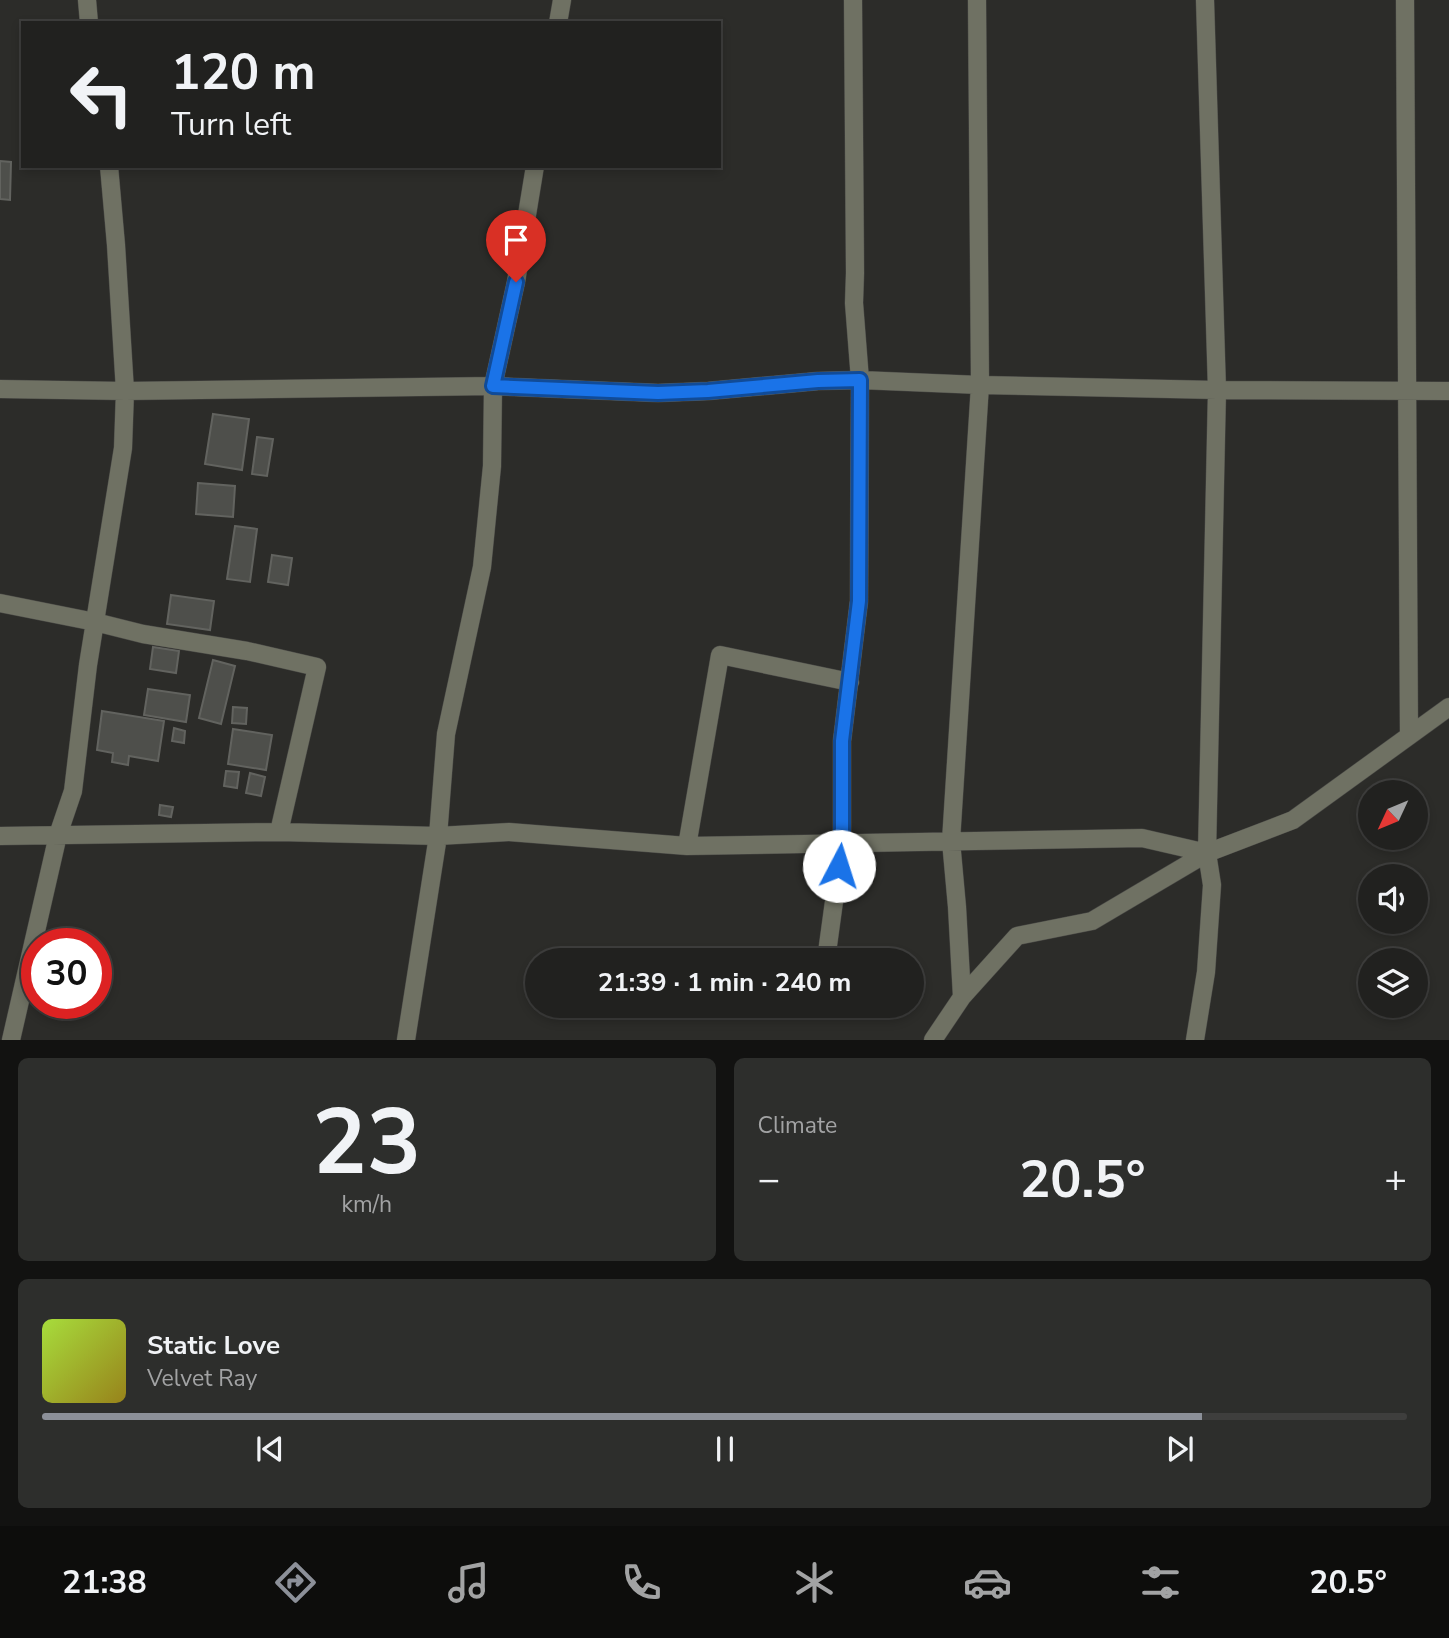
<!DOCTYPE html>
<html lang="en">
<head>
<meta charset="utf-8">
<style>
	body { margin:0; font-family:"Nunito Sans",sans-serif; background:#2d2e2c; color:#f1f3f6; height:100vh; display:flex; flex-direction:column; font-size:26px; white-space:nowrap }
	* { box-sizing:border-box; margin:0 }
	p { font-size:23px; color:#a2a3a4 }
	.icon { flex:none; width:38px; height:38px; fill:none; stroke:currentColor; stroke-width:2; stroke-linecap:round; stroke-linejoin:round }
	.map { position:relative; height:1040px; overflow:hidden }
	.panel { display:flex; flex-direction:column; gap:18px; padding:18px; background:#121211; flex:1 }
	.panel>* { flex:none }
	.top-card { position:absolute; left:21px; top:21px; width:700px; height:147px; border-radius:0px; box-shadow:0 4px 10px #0003,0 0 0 2px #3e3e3d; background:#21211f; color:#f1f3f6; overflow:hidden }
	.needle { width:46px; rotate:226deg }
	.buttons { position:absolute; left:1358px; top:780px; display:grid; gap:14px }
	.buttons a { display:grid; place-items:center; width:70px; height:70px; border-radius:50%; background:#21211f; box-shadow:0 4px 10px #0003,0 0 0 2px #3e3e3d; font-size:35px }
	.speed { position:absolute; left:21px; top:928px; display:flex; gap:14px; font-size:35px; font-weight:700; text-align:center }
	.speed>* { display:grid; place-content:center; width:91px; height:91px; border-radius:50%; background:#21211f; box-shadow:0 4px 10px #0003,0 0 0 2px #3e3e3d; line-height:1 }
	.speed .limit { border:10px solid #d22; background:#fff; color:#111 }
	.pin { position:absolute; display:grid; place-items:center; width:60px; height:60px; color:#fff; margin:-72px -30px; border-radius:50% 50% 50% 0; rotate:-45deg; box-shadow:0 0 7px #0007 }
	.pin .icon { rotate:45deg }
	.me { position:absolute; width:77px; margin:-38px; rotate:5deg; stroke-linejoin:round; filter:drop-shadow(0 0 5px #0008) }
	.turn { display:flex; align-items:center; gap:24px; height:147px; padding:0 35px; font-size:32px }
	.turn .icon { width:91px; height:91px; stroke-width:2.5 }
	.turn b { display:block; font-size:49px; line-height:60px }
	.big { font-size:52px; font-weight:700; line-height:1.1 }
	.panel .card { flex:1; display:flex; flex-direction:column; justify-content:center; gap:10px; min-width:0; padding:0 24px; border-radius:10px; background:#2d2e2c }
	.panel .dial { align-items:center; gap:0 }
	.dial b { font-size:91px; line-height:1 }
	.song { display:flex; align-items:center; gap:21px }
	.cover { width:84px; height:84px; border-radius:10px; background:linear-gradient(135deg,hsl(80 70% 55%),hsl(50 70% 35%)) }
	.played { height:7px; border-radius:4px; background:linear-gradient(90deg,#8c9099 85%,#3e3e3d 85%) }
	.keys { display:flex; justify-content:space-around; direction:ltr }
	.heat { display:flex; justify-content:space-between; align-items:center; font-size:38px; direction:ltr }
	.panel .tiles { flex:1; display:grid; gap:18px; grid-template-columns:1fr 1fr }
	.card:last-child { grid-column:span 2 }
	.trip { position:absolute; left:525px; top:948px; width:399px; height:70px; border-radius:35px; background:#21211f; box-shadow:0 4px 10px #0003,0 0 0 2px #3e3e3d; font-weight:700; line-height:70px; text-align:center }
	.tab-bar { display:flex; height:112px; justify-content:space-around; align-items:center; background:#0d0d0c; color:#a2a3a4 }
	.tab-bar .icon { width:49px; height:49px }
	.tab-bar .on { color:#8c9099 }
	.tab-bar b { font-size:32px; color:#f1f3f6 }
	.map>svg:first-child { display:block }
	.building { fill:#4e4f4b; stroke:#62635f; stroke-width:2 }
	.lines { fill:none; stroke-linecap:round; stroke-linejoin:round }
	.minor-casing { stroke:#484845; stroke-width:19 }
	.minor { stroke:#6f7163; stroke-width:18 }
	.route-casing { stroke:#114b97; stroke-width:18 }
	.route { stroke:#1a73e8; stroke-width:12 }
</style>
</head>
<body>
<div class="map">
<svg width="1449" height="1040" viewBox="0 0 1449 1040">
	<rect width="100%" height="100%" fill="#2c2c29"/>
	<path class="building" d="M0 161 11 162 10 200 0 199Z
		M213 414 249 419 242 470 205 464Z
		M257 437 273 439 267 476 252 474Z
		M198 483 235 486 233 517 196 514Z
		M235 526 257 529 250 582 227 579Z
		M272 555 292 558 288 585 268 582Z
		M171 595 214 601 210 630 167 624Z
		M153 647 179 651 176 673 150 669Z
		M213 660 235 666 221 724 199 718Z
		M148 689 190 695 186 722 144 715Z
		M233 707 247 708 246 724 232 723Z
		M102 711 164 721 158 761 129 756 128 765 112 762 113 753 97 750Z
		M174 728 185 731 184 743 172 741Z
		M233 729 272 735 266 770 228 764Z
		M226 771 239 772 237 788 224 786Z
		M250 773 265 777 261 796 246 793Z
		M160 805 173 807 171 817 159 815Z"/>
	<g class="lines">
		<g class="minor-casing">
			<path id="minor" d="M87 0 89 23
				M1405 0 1409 736
				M558 23 562 0
				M0 389 125 391 493 386 658 393 708 391 818 381 860 380 980 385 1217 390 1449 391
				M0 603 95 622 143 634 247 651 317 667 279 832
				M0 836 279 832 438 836 509 832 687 846 1142 838 1207 853
				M687 846 720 655 850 682
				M826 960 842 843V741L859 601 860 380 854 303 855 273 853 0
				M962 997 957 907 951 841 980 385 977 0
				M11 1040 58 835 73 791 88 665 123 448 125 391 116 245 109 166
				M406 1040 438 836 446 734 482 567 492 466 493 386 516 282 535 166
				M933 1040 962 997 1017 936 1092 921 1207 853 1293 820 1449 707
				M1195 1040 1206 972 1212 885 1207 853 1217 390 1205 0"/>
		</g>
		<use href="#minor" class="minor"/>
	</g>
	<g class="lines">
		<g class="route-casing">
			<path id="route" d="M516 282 493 386 658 393 708 391 818 381 860 380 859 601 842 741V843L839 866"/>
		</g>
		<use href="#route" class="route"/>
	</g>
</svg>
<div class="buttons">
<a><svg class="needle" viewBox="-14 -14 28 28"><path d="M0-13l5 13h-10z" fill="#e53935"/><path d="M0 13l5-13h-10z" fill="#a2a3a4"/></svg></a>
<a><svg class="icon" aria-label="sound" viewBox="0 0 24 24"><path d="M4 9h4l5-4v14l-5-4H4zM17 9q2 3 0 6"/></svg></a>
<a><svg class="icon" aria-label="layers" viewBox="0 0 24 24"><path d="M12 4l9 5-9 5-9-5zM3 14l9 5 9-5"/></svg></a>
</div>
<div class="speed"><div class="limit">30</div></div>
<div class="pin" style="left:516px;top:282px;background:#d93025"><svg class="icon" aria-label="arrive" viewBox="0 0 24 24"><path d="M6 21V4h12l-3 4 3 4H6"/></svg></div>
<svg class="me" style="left:839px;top:866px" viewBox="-20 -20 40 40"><circle r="19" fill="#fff"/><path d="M0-13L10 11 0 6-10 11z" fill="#1a73e8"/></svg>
<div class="trip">21:39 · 1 min · 240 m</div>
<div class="top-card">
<div class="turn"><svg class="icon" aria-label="left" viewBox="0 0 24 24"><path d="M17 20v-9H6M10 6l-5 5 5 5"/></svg><div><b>120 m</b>Turn left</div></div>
</div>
</div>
<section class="panel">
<div class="tiles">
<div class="card dial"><b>23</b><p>km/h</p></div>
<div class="card"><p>Climate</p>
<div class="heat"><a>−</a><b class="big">20.5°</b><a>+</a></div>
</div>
<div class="card">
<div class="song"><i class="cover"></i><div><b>Static Love</b><p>Velvet Ray</p></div></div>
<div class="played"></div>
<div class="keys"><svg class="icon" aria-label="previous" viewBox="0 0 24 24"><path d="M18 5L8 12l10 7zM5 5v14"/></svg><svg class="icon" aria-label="pause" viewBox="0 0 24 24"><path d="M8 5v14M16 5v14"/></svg><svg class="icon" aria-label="next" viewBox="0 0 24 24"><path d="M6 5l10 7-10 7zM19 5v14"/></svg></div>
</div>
</div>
</section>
<nav class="tab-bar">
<b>21:38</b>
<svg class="icon on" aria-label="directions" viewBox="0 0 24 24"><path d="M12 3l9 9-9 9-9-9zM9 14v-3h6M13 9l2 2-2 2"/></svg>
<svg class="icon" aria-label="music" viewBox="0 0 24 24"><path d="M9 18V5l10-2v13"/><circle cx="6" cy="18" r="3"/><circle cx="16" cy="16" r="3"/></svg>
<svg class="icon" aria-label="phone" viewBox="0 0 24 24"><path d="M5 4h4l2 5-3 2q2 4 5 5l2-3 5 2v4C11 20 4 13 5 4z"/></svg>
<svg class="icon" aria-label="climate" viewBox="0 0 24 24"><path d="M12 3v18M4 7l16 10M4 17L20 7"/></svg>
<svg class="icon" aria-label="car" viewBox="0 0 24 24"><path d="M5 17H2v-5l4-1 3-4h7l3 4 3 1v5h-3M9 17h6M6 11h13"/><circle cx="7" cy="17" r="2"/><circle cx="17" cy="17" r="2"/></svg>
<svg class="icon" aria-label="filters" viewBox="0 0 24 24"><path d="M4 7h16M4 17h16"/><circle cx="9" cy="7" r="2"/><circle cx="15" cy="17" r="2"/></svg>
<b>20.5°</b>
</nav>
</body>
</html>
